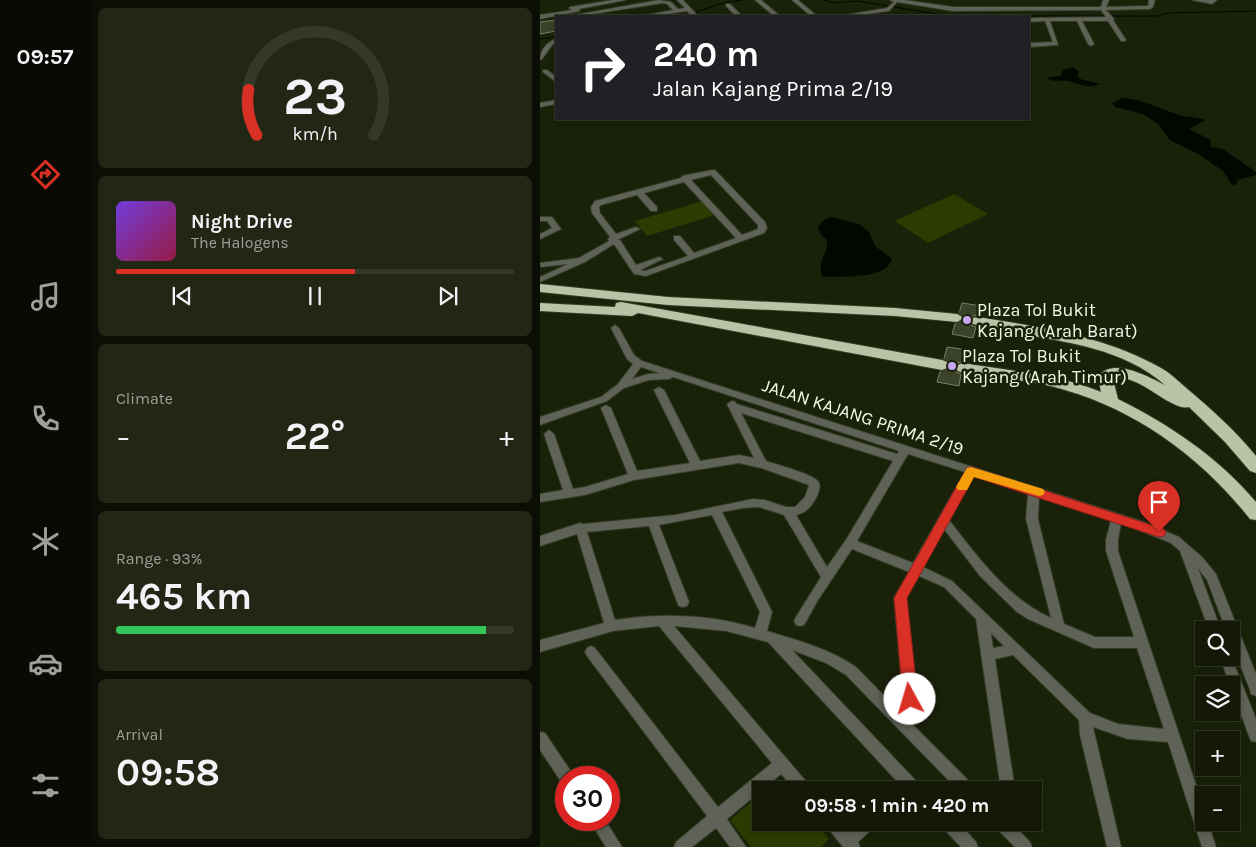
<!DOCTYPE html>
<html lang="en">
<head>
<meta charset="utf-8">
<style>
	body { margin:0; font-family:Karla,sans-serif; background:#212615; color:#f1f3f6; height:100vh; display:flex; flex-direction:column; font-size:19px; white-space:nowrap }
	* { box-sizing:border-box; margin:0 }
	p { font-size:16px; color:#9da09b }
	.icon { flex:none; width:28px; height:28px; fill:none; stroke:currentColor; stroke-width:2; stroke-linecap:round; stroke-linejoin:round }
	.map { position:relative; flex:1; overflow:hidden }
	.panel { display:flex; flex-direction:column; gap:8px; padding:8px; background:#0b0e04; width:450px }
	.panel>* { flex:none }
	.guide { position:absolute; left:15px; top:15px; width:475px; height:105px; border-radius:0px; box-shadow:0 2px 8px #0003,0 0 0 1px #333828; background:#202124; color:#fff; overflow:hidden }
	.fabs { position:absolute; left:655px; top:621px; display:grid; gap:10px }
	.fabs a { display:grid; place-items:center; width:45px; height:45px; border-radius:0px; background:#141907; box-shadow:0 2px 8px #0003,0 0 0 1px #333828; font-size:25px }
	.speed { position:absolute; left:15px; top:766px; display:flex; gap:10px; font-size:25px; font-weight:700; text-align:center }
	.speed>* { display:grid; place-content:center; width:65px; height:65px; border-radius:50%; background:#141907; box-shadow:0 2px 8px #0003,0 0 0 1px #333828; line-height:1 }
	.speed .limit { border:8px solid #d22; background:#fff; color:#111 }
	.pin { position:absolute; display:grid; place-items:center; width:42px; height:42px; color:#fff; margin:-51px -21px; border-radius:50% 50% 50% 0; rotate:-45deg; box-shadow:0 0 5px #0007 }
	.pin .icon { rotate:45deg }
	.me { position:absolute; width:55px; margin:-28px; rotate:354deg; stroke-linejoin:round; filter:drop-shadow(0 0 4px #0008) }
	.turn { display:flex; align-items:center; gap:18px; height:105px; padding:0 15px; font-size:22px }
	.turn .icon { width:65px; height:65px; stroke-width:2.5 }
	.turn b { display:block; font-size:35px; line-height:42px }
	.big { font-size:38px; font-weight:700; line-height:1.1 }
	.panel .tile { flex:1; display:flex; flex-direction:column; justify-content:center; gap:8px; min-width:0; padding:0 18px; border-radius:8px; background:#212615 }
	.panel .dial { align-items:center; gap:0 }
	.dial svg { height:130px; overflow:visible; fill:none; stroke:#333828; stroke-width:7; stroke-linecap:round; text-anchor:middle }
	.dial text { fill:#f1f3f6; stroke:none }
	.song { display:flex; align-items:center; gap:15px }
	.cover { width:60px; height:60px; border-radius:8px; background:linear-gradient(135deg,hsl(260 70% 55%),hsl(340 70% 35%)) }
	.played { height:5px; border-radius:2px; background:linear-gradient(90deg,#d93025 60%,#333828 60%) }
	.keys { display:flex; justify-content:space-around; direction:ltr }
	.heat { display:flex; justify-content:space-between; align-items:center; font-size:28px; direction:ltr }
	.charge { height:8px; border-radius:4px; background:linear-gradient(90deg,#34c759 93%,#333828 0) }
	.trip { position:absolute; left:212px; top:781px; width:290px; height:50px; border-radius:0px; background:#141907; box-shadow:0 2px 8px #0003,0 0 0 1px #333828; font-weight:700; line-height:50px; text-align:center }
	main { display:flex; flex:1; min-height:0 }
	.tabs { display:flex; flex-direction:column; width:90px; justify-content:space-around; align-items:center; background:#080a03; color:#9da09b }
	.tabs .icon { width:35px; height:35px }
	.tabs .selected { color:#d93025 }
	.tabs b { font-size:22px; color:#f1f3f6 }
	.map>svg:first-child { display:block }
	.green { fill:#2c3b00 }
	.water { fill:#020700 }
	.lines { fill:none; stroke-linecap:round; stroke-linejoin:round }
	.stream { stroke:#020700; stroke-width:1 }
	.building { fill:#3a4229; stroke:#778166 }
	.highway-tunnel { stroke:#3a412a; stroke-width:15; stroke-dasharray:15 8; stroke-linecap:butt }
	.minor-casing { stroke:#343b24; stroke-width:2 }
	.highway-casing { stroke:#343b24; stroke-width:2 }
	.minor { fill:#5e6257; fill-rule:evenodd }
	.highway { fill:#b9c3a6; fill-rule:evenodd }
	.route { fill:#d93025; stroke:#8d1f18 }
	.slow { fill:#f59e0b }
	.poi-dot { fill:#c6a6f0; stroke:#1a2109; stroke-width:2 }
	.labels { text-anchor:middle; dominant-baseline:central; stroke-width:5; stroke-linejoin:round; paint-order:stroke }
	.poi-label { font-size:18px; fill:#f2f7e8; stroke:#1a2109; text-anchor:start }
	.street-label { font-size:18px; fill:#f2f7e8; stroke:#1a2109 }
</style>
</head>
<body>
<main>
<nav class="tabs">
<b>09:57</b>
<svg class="icon selected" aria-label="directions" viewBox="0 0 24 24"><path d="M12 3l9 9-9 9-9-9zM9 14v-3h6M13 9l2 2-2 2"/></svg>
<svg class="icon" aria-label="music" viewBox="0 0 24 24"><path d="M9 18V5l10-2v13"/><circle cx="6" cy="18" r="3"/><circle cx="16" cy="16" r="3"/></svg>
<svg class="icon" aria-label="phone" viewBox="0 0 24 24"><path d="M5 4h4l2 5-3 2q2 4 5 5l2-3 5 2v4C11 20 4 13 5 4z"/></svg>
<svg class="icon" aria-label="climate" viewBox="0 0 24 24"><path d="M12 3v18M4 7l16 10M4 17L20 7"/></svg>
<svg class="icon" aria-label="car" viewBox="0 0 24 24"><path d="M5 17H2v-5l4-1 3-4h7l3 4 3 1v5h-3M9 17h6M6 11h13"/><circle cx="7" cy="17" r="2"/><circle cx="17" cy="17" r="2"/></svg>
<svg class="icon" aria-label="filters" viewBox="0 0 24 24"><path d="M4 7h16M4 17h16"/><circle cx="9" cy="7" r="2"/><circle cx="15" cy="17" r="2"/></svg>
</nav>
<section class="panel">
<div class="tile dial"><svg viewBox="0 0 100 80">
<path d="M14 69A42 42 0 1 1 86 69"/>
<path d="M14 69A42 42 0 0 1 9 41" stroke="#d93025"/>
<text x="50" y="56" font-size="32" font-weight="700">23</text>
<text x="50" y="72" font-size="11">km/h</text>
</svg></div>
<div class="tile">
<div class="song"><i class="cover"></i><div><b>Night Drive</b><p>The Halogens</p></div></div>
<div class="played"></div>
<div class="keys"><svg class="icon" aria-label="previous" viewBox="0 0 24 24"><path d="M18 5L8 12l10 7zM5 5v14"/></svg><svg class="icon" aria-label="pause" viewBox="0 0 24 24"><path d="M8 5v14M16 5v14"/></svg><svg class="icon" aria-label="next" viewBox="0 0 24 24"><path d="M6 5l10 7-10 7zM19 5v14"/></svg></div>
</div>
<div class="tile"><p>Climate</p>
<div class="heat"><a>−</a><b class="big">22°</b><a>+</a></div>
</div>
<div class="tile"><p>Range · 93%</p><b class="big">465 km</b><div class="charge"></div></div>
<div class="tile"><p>Arrival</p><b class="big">09:58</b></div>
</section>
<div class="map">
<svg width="716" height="847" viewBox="0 0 716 847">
	<rect width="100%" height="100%" fill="#1a2109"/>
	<path class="green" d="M414 194 448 214 388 243 355 221Z
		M163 201 175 215 107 236 95 221Z
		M221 794V822L276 823 289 839 281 847H211L190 820Z"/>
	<path class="water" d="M533 67 539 72 537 75 540 79 560 84C549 90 539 84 529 81 521 79 513 83 506 78L520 76 523 70Z
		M583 98C603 99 620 109 639 115 648 118 656 116 665 120L649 129 671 140V147L683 149 716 172V175L697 180V184L692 185 683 171 660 155 630 140 618 124 603 114 575 107 572 103Z
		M291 217 319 224 329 232 335 246 352 259C347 280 299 276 283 277 275 260 289 256 287 240L281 235 278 227 282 221Z"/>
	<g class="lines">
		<path class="stream" d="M283 0 296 3 317 1 409 16H618L627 13 716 11
			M156 12 183 3 202 0
			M129 16 140 14
			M0 39 16 37"/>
	</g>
	<path class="building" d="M16 20V31L0 34V22Z
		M422 303 442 306 440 315 433 316 429 320 431 325 436 327 433 338 412 334 415 324 426 319 419 313Z
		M407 347 428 350 425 361 417 363 414 367 416 372 421 374 419 386 397 382 400 372 408 370 411 366 409 361 404 359Z"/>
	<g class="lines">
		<path class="highway-tunnel" d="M417 318 438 321
			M402 365 423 368"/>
		<g class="minor-casing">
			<path id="minor" d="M73 0H86L39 9 40 11 0 19V15L32 10 29 8 30 7Z
				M119 0 131 2 138 9 145 8 137 0H143L158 16H152L147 11 113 16H102L133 10 127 4 123 3 40 16H29Z
				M215 0H221L240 16H234Z
				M252 0H258L277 16H271Z
				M350 0H364L413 7H561L563 0H569L566 7 605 6H608L609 0H615L613 7 610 9 566 10 574 19 573 20 586 40 585 41H581L568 21H542L554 44 551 46 548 44 537 21H510L518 45 489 47V43L513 42 505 21 489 22V18L566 17 561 10 413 11 357 2 349 11 312 16H300L347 8 354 2Z
				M652 0H677L672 4Z
				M186 4H190L202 16H196L186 6Z
				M16 39V43L13 44 2 59 0 60C0 50 7 42 16 39Z
				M3 70H7L16 77V82L3 72Z
				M16 100V104L0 107V103Z
				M172 170H175L225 222 227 228 224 233 106 276 94 274 74 244 45 262 0 282V277L28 264 1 267 0 263 39 258 69 241 68 239 70 237 52 213 51 207 55 201 141 178 142 176ZM171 175 218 225V229L202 235 151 180ZM144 182 196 238 154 253 140 236H134V240L148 256 105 271 100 270 123 259 119 257 96 265 80 240H77L100 229 96 227 76 234 60 213 59 207 61 205 97 195 111 211H117V207L104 193Z
				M0 217H12L21 229 0 239V234L12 228 7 221H0Z
				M75 325 79 328 94 355 102 361 604 522 639 537 662 557 676 574 716 674V696L711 694 710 690 691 642V630H686L667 580 658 568 681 630H669L640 551 631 543 581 523 578 540V551L664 809V822H668L676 847H662L628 742 588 739 553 727 581 847H567L540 735 539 720 473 655 455 659 475 790H461L436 619 404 587 379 576 366 598 377 699 367 719 433 785 435 790H418L306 675 286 663 252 650 380 785 382 790H365L228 642 186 631 134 626 269 785 271 790H255L241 774 187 819 206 847H190L176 828 152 847H134L136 842 167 816 47 656 45 652 47 648 51 646 55 648 178 807 232 763 119 626 73 631 0 652V640L64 623 37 534 0 546V536L40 523 43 524 135 515 213 499 225 500 246 507H255L265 497 269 485 221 468 199 463 94 480 45 495 0 502V494L23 490 4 434 9 430 14 434 33 489 45 487 88 474 61 408 66 405 71 408 97 471 150 463 114 390 119 387 124 390 160 461 199 455 214 458 187 404 192 401 195 402 197 404 357 454 359 451 133 377 129 379 109 380 84 388 67 401 0 425V417L61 397 78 384 93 364 87 359 71 328ZM101 367 120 373 108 374 92 379ZM201 413 353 461 306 540 287 567 256 515C266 513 271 507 276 498 278 494 281 488 279 483 277 475 235 464 226 461ZM368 454 425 472 373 563 317 541ZM434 475 488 493 486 519 511 618C467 598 438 557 409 520ZM499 496 571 520 566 540V551L594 637H555L524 624 498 519ZM219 507 244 515 281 577 256 617 254 621 256 625 260 626 264 625 278 600 312 549 369 572 354 598 363 699 358 710 316 667C290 649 257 640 227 631L232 612 182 512 203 508ZM172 515 220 612 215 628C169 614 122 613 75 620L47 532 109 526 137 602 139 606 143 607 147 606 149 602 119 525ZM404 529 440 576 477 612 488 619 554 648H597L624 729 578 724 550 713 412 581 383 567ZM451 633 464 646 453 648Z
				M691 656 716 719V742L711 741 709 736 680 658H691Z
				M0 732 5 733 32 773 34 778H26V785L22 783 0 750Z
				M49 820H65L82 847H66Z
				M285 822H302L309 831 318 822H336L334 827 318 842 320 847H303L287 827Z
				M400 822H418L436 842 438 847H421L402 827Z
				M453 822H471L490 842 492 847H475L455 827Z"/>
		</g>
		<g class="highway-casing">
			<path id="highway" d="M0 284 128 297 355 308 417 314 424 318 417 322 355 316 128 305 0 292Z
				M81 302 402 360 407 362 409 365 407 368 402 370 98 313 92 316 0 311V303L75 307 76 303Z
				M438 317C500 327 565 336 621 368 630 373 637 380 645 387 670 408 695 430 716 456V473L710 471 685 442 649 407C631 412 597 371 573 379L578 399C630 425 678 457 716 502V520L710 519C663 459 598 411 525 390 492 380 457 378 423 373L418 371 416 368 418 365 423 363C470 371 517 374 561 392L558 377C572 356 609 377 625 385 572 339 497 341 433 324L431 321 433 318Z"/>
		</g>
		<use href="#minor" class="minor"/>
		<use href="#highway" class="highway"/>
	</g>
	<path class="route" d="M431 467 624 529 626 532 624 536 619 537 434 477 367 598 378 699 375 704 370 706 365 704 363 699 354 598 427 468Z"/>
	<path class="slow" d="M431 467 503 489 505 492 503 495 499 496 434 477 427 490H418L416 487 427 468Z"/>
	<g class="poi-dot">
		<circle cx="427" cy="320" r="5"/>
		<circle cx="412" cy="366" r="5"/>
	</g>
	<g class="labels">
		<g class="poi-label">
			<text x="437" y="310">Plaza Tol Bukit<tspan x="437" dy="21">Kajang (Arah Barat)</tspan></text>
			<text x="422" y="356">Plaza Tol Bukit<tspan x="422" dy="21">Kajang (Arah Timur)</tspan></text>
		</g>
		<g class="street-label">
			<text transform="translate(323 417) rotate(18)">JALAN KAJANG PRIMA 2/19</text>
		</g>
	</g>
</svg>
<div class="fabs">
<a><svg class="icon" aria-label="search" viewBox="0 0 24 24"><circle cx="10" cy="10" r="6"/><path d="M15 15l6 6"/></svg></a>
<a><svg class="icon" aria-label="layers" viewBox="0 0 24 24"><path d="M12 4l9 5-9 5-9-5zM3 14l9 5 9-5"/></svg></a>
<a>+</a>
<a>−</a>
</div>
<div class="speed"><div class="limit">30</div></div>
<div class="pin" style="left:619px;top:532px;background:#d93025"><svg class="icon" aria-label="arrive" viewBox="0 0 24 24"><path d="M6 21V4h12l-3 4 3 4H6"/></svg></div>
<svg class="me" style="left:370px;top:699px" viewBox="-20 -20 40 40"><circle r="19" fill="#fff"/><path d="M0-13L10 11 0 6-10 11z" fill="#d93025"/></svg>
<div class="trip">09:58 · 1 min · 420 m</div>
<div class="guide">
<div class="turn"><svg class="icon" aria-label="right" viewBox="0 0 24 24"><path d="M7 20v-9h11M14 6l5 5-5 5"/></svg><div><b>240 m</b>Jalan Kajang Prima 2/19</div></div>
</div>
</div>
</main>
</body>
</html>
